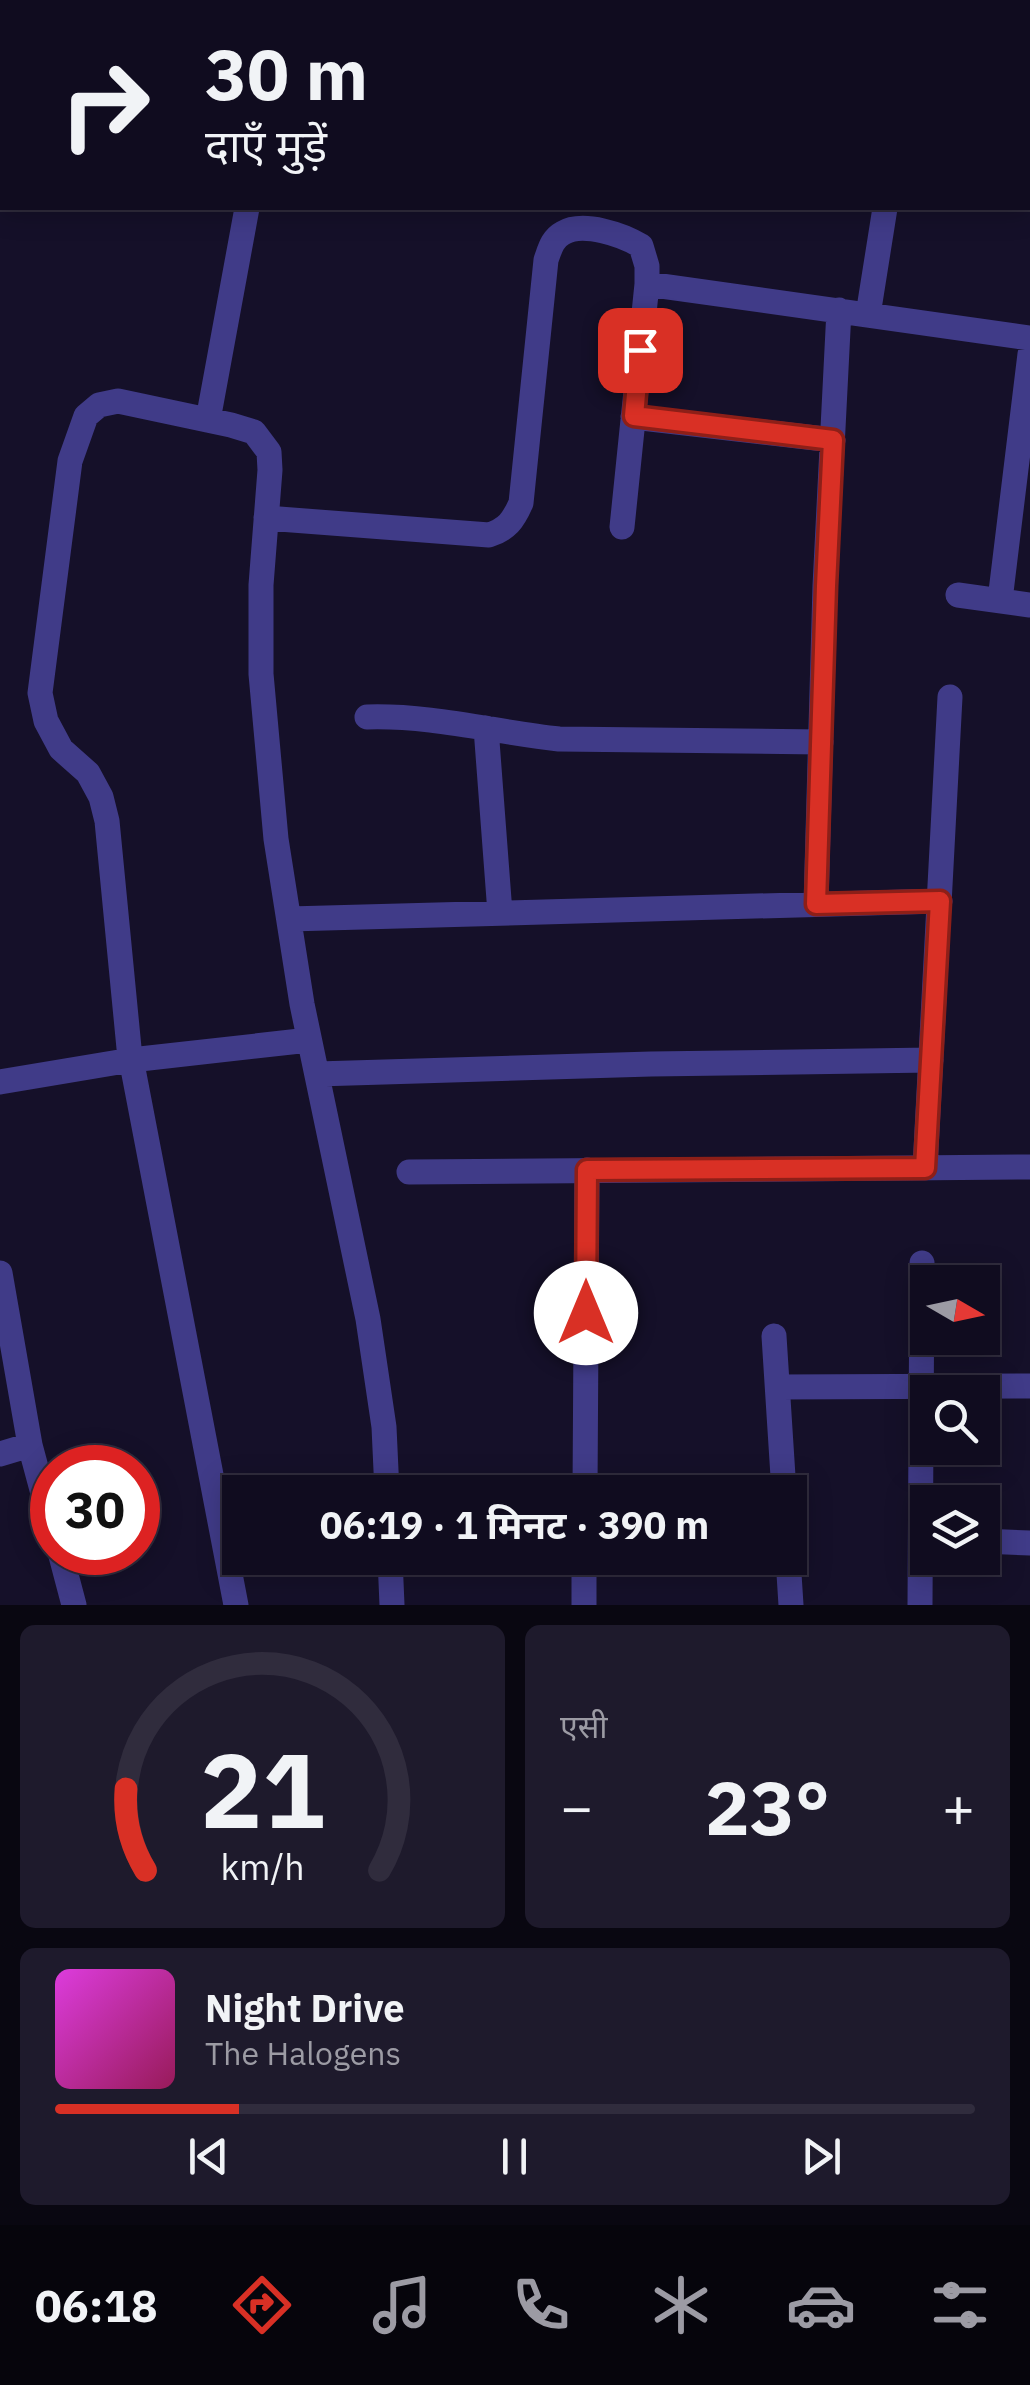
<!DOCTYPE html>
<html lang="hi">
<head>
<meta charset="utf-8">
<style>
	body { margin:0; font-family:"IBM Plex Sans","Noto Sans Devanagari",sans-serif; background:#1e1a2c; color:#f1f3f6; height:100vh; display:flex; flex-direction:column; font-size:38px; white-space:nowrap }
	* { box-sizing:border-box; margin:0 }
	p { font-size:32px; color:#9c9ba4 }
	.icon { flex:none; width:55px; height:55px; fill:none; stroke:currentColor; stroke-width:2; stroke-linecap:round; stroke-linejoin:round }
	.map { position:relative; height:1605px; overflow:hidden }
	.side { display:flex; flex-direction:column; gap:20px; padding:20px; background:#090711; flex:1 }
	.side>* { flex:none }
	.banner { position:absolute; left:0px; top:0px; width:1030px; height:210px; box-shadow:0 5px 25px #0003,0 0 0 2px #302c3d; background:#100c1f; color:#f1f3f6; overflow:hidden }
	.needle { width:65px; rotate:99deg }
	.controls { position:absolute; left:910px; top:1265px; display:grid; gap:20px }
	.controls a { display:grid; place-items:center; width:90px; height:90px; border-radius:0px; background:#100c1f; box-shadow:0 5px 25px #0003,0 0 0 2px #302c3d; font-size:50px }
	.speed { position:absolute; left:30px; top:1445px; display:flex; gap:20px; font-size:50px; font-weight:700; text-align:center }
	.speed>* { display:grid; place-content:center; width:130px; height:130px; border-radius:50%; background:#100c1f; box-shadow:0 5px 25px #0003,0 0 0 2px #302c3d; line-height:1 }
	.speed .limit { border:15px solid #d22; background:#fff; color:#111 }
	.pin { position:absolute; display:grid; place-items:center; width:85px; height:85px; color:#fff; margin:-42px; border-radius:20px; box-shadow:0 5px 15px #0006 }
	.me { position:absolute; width:110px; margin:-55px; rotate:0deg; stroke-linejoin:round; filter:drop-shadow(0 0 8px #0008) }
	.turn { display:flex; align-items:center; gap:35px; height:210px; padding:0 40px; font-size:45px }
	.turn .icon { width:130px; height:130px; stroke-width:2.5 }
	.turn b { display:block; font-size:70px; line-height:85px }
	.big { font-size:75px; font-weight:700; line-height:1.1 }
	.side .card { flex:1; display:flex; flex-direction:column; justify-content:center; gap:15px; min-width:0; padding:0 35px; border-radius:15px; background:#1e1a2c }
	.side .dial { align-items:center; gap:0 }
	.dial svg { height:260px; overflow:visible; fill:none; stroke:#302c3d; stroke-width:7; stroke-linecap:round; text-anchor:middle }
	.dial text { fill:#f1f3f6; stroke:none }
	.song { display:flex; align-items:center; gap:30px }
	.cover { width:120px; height:120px; border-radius:15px; background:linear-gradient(135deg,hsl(300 70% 55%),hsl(330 70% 35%)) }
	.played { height:10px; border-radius:5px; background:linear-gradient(90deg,#d93025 20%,#302c3d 20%) }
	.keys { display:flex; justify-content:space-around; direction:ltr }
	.heat { display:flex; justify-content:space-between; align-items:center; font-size:55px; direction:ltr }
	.side .tiles { flex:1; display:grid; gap:20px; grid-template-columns:1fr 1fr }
	.card:last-child { grid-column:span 2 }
	.trip { position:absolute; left:222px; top:1475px; width:585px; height:100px; border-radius:0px; background:#100c1f; box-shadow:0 5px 25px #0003,0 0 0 2px #302c3d; font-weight:700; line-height:100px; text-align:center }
	.tab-bar { display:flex; height:160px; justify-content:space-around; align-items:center; background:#06050c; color:#9c9ba4 }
	.tab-bar .icon { width:70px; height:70px }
	.tab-bar .selected { color:#d93025 }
	.tab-bar b { font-size:45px; color:#f1f3f6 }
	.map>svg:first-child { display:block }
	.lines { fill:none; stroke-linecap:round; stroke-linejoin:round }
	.minor { stroke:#403b88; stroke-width:25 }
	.route-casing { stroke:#8d1f18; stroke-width:25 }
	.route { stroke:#d93025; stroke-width:18 }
</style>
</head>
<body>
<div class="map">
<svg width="1030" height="1605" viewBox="0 0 1030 1605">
	<rect width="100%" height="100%" fill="#151029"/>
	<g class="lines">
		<path class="minor" d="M256 0V2
			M469 0 482 2
			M916 2V0
			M647 284 1030 338
			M868 315 885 208
			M633 417 833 440
			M208 420 247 208
			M266 518 489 535C507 529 513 521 521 503L546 260C550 249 552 239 563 233 583 221 623 235 641 246L647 266V284L622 527
			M958 595 1030 605
			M1000 600 1030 354
			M367 717C432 715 495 732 559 739L821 742
			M486 728 500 913
			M816 904 825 586 839 310
			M289 919 940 901
			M317 1074 651 1064 931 1060
			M0 1082 131 1060 309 1040
			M925 1168 950 697
			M409 1172 1030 1167
			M0 1273 30 1445 52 1527
			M774 1336 784 1492
			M778 1387 1030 1386
			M0 1454 30 1445
			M585 1492 587 1170
			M982 1541 1030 1543
			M60 1552 74 1605
			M390 1558 392 1605
			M788 1558 791 1605
			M236 1605 129 1048 107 821 101 797 88 773 61 749 46 721 40 693 70 461 86 416 99 405 118 401 231 425 254 432 269 452 270 470 261 585V674L276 839 302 1004 368 1319 384 1427 387 1492
			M584 1605V1558
			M920 1605 922 1263"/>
	</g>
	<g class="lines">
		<g class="route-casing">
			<path id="route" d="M586 1313 587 1170 925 1168 940 901 816 904 826 586 833 440 634 416 640 350"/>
		</g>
		<use href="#route" class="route"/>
	</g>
</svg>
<div class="controls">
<a><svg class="needle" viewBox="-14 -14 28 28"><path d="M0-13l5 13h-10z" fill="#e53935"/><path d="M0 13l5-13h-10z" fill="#9c9ba4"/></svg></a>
<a><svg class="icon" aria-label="search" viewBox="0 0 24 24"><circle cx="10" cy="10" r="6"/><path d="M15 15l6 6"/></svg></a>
<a><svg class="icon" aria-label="layers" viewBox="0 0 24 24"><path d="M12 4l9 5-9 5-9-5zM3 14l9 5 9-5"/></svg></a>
</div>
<div class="speed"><div class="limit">30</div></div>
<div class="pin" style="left:640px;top:350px;background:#d93025"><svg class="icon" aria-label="arrive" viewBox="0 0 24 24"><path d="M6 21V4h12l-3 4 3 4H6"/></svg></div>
<svg class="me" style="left:586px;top:1313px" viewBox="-20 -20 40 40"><circle r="19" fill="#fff"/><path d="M0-13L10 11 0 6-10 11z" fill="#d93025"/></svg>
<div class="trip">06:19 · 1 मिनट · 390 m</div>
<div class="banner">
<div class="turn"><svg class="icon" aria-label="right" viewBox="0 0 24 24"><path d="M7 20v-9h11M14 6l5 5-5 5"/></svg><div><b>30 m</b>दाएँ मुड़ें</div></div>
</div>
</div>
<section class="side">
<div class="tiles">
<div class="card dial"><svg viewBox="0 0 100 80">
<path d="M14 69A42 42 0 1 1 86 69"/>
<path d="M14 69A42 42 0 0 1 8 44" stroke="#d93025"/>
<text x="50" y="56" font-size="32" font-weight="700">21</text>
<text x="50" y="72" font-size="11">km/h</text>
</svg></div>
<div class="card"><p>एसी</p>
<div class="heat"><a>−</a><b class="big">23°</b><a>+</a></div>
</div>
<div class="card">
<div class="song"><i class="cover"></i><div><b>Night Drive</b><p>The Halogens</p></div></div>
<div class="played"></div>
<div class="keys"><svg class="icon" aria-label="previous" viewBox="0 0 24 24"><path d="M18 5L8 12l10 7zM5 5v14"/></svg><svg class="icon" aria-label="pause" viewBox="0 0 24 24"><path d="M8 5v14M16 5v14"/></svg><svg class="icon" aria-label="next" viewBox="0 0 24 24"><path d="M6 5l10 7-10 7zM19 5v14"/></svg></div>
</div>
</div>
</section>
<nav class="tab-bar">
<b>06:18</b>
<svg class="icon selected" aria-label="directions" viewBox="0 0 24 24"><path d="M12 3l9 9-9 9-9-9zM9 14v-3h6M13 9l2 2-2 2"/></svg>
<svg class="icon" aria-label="music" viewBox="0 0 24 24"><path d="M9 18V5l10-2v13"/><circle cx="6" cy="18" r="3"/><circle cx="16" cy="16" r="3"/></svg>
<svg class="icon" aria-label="phone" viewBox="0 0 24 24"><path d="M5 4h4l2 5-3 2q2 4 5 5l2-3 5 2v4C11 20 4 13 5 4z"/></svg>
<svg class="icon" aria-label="climate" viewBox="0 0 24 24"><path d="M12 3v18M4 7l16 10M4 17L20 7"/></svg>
<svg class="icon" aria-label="car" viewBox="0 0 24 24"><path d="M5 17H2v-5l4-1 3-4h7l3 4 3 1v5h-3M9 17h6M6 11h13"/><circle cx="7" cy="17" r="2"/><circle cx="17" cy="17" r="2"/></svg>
<svg class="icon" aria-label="filters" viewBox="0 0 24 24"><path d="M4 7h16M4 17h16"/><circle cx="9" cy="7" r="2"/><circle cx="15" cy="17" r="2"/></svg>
</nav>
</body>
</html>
